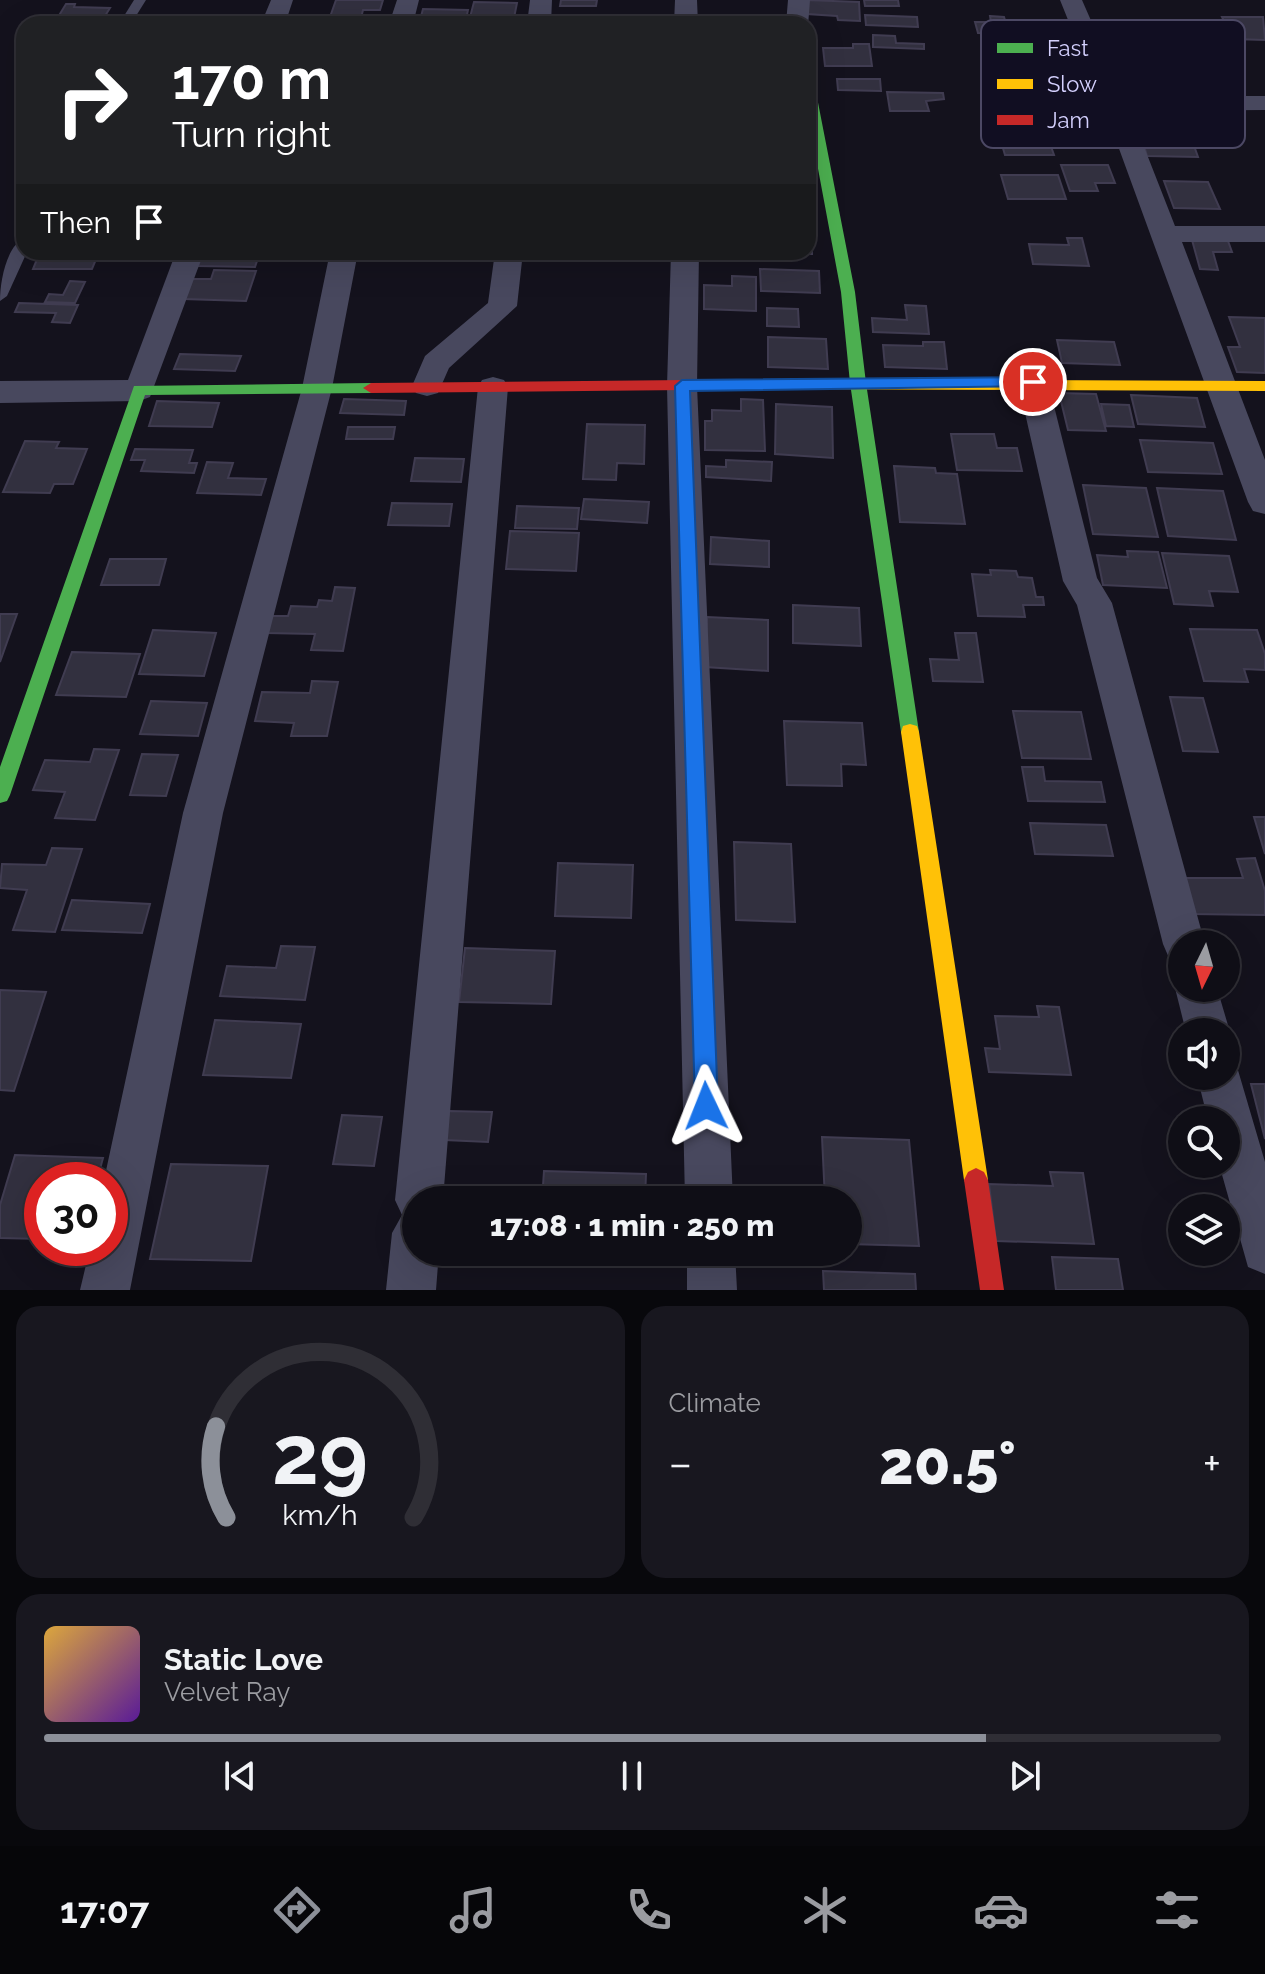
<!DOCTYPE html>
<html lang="en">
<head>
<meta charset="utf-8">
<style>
	body { margin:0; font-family:Raleway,sans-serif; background:#18171f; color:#f1f3f6; height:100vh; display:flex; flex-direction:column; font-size:30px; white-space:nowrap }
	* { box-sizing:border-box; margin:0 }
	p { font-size:26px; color:#9b9ca1 }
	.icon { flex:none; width:44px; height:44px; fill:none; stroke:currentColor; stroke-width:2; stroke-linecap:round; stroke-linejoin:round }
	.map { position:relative; height:1290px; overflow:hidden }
	.details { display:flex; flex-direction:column; gap:16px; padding:16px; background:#08080c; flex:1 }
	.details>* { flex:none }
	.guide { position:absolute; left:16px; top:16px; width:800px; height:244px; border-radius:24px; box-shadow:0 8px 32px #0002,0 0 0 2px #2f2e35; background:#202124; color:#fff; overflow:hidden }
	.needle { width:52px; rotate:185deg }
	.buttons { position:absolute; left:1168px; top:930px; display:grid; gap:16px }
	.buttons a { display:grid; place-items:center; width:72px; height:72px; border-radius:50%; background:#0f0e16; box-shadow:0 8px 32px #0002,0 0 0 2px #2f2e35; font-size:40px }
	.speed { position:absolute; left:24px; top:1162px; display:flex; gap:16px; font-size:40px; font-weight:700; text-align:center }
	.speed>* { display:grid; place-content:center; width:104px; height:104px; border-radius:50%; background:#0f0e16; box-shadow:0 8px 32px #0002,0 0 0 2px #2f2e35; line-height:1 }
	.speed .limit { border:12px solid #d22; background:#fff; color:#111 }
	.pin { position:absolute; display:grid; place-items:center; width:68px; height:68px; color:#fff; margin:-34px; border:4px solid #fff; border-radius:50%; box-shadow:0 2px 8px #0007 }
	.me { position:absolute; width:88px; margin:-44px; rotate:358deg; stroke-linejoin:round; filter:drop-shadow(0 0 6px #0008) }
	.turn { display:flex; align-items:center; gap:28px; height:168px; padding:0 24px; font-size:36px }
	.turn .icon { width:104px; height:104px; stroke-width:2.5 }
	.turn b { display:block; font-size:56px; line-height:68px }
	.then { display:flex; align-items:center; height:76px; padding:0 24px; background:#0003; gap:16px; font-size:30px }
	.big { font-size:60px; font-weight:800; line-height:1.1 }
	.details .widget { flex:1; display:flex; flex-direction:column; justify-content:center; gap:12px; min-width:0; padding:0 28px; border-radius:24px; background:#18171f }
	.details .dial { align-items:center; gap:0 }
	.dial svg { height:208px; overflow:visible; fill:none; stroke:#2f2e35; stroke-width:7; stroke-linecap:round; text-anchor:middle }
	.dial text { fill:#f1f3f6; stroke:none }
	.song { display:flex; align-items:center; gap:24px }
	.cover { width:96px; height:96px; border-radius:12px; background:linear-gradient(135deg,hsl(40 70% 55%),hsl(270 70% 35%)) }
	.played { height:8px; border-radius:4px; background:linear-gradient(90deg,#8c9099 80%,#2f2e35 80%) }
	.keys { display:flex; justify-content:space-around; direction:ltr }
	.heat { display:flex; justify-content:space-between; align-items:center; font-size:44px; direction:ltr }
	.details .tiles { flex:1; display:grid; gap:16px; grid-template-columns:1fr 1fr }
	.widget:last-child { grid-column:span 2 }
	.trip { position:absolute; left:402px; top:1186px; width:460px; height:80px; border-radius:40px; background:#0f0e16; box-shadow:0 8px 32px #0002,0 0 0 2px #2f2e35; font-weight:800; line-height:80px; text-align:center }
	.tabs { display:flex; height:128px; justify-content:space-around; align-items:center; background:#060609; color:#9b9ca1 }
	.tabs .icon { width:56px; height:56px }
	.tabs .current { color:#8c9099 }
	.tabs b { font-size:36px; color:#f1f3f6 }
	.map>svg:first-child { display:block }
	.building { fill:#32303f; stroke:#403c51; stroke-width:2 }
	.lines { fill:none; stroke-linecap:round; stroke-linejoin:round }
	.lane { fill:#48485e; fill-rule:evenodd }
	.street { fill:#48485e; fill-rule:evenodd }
	.fast { fill:#4caf50; fill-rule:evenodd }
	.slow { fill:#ffc107; fill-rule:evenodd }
	.jam { fill:#c62828; fill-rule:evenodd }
	.route { fill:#1a73e8; stroke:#114b97; stroke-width:2 }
	.key { fill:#110e22; stroke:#4c4864; stroke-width:2 }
	.key-label { font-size:22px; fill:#d4d0fe }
</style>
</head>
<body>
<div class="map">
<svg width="1265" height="1290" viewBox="0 0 1265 1290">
	<rect width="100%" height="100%" fill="#14121d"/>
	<path class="building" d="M336 0H383L380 10H363L361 18 330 17Z
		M561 0H597L596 6H560Z
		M807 0 859 2 860 21 838 20 837 16 807 14Z
		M864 0H898L899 6H865Z
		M474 2 517 3 513 23 469 21Z
		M66 4H75L74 7 110 8 100 24 55 22Z
		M423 9 468 10 465 24H419Z
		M865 15 917 17 918 27 866 25Z
		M990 16 1004 17 1009 34 978 33 975 22H991Z
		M1222 17H1263L1265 40 1233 39Z
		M873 35 895 36 896 43 924 44V49L873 47Z
		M853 44H869L872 66H825L823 48H853Z
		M837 79H880L881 91 838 90Z
		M887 92 943 93 944 99 926 101 929 111H890Z
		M1138 125 1187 126 1198 157 1147 156Z
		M1000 138H1048L1054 155H1005Z
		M1061 165H1108L1115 183H1095L1098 191H1070Z
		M1001 175H1058L1066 199H1008Z
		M1164 181 1208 182 1220 209 1174 208Z
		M808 234H811L812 254 756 253 808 252Z
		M1067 238H1082L1089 266 1033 264 1029 244 1069 245Z
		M1192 240 1228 241 1232 252H1213L1218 270 1200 269Z
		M40 252H99L92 269H33Z
		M203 252 233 254 260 252 255 267 198 266Z
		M695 252H751V260L695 259Z
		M760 269 819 271 820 293 761 291Z
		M214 270 256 271 246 301 184 299 192 279H211Z
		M732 276 756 277V311L704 309V285L732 286Z
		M70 281 85 282 75 303 45 302 49 294 63 295Z
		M19 303 78 305 70 323 52 322 56 313 15 312Z
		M905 305 926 306 929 334 873 332 872 318 907 320Z
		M767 308 798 309 799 327 767 326Z
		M1229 317 1265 318V373L1237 372 1228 347H1240Z
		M768 337 826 339 828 369 768 367Z
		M1057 340 1114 342 1120 365 1062 363Z
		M923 342H944L947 369 885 367 883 345 923 346Z
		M180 354 241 356 235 371 174 369Z
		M1059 393 1096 394 1106 431 1068 430Z
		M1131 395 1197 398 1205 427 1138 424Z
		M344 399 406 401 404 415 340 413Z
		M741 399 763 400 765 451 705 450V421H712V410L741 411Z
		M157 401 219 403 212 427 149 426Z
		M776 404 832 407 833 458 775 454Z
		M1101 404 1129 405 1134 427 1106 426Z
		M587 424 645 425 644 464 617 463 616 480 583 479Z
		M348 427H395L393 439H346Z
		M951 434H994L997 448H1017L1022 471 957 470Z
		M1140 440 1213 443 1222 474 1148 472Z
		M25 441 59 442 56 448 87 449 73 484H54L50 493 3 492Z
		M135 449 193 450 189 463H197L194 473 141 471 145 460H131Z
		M415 458 464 459 461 482 411 481Z
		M726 460 772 462 771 481 706 477V466L726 467Z
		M207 462 233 463 228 478 266 479 261 495 197 493Z
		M894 466 935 468 936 473 957 474 965 524 900 522Z
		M1083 485 1146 488 1158 537 1093 534Z
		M1157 488 1223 491 1236 540 1168 536Z
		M584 499 649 502 647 523 581 519Z
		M392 503 452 504 449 526 388 525Z
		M517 506 579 508 577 529 515 528Z
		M510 531 579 533 576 571 506 569Z
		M711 537 769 541V567L710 564Z
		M1127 551 1158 552 1167 588 1103 585 1097 555 1128 557Z
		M1162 553 1229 556 1238 592 1209 591 1213 606 1174 604Z
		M110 559H166L159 585H101Z
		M990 570 1016 571 1018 577 1032 578 1036 597H1043L1044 605H1023L1025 617 978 616 972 574 991 575Z
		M335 587 355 588 343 651 311 650 315 634 267 633 272 616H288L291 606 317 607 319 600 332 601Z
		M793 605 859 608 861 646 793 643Z
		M0 614H17L0 662Z
		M707 617 768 620V671L705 667Z
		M1190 629 1257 630 1265 654V670L1244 669 1248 682 1204 681Z
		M153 630 216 633 204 676 139 674Z
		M955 633H976L983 682 933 681 930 659 959 660Z
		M72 652 140 654 126 697 56 695Z
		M312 681 338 682 327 736H291L294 723 255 721 262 692 310 693Z
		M1170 697 1203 698 1218 752 1183 751Z
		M151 701 207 703 198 736 140 734Z
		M1013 711 1081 712 1091 759 1022 758Z
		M784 721 862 723 866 765 841 764 842 786 787 785Z
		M94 749 119 750 95 820 55 818 65 792 33 790 45 760 90 762Z
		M142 754 178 755 166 796 130 795Z
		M1022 767H1043L1045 781 1101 782 1105 802 1028 801Z
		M1254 817H1265V854Z
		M1030 823 1106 825 1113 856 1035 854Z
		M734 842 791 844 795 922 736 920Z
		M52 848 82 849 55 932 13 930 27 890 0 888 2 864 46 865Z
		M1255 858 1265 891V915L1190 914 1179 878H1243L1237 859Z
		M558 863 633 865 631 918 555 916Z
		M72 900 150 904 142 933 62 930Z
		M281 946 315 947 305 1000 220 996 227 966 276 968Z
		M465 948 555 951 551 1004 459 1002Z
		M0 990 46 992 14 1091 0 1090Z
		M1037 1006 1059 1007 1071 1075 989 1072 985 1048 1000 1049 995 1016 1039 1017Z
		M215 1020 301 1024 291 1078 203 1075Z
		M1251 1084H1265V1139Z
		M449 1111 492 1112 488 1142 445 1140Z
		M342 1115 382 1117 374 1166 333 1164Z
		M822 1137 909 1140 919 1246 848 1244V1200H825Z
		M15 1155 103 1158 97 1180H42V1239L0 1238V1205Z
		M171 1164 268 1166 251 1261 150 1259Z
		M544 1171 646 1174 645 1200H542Z
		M1050 1172 1083 1173 1094 1244 996 1241 989 1184 1053 1186Z
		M436 1185 536 1189V1200H434Z
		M1052 1257 1118 1259 1123 1290H1056Z
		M823 1271 915 1274 916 1290H824Z"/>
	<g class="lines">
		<path class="lane" d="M134 0H146L131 24H119Z
			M24 238V252H27L7 296 0 301C0 282 6 247 24 238Z"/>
		<path class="street" d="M271 0H293L285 24H261Z
			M397 0H419L413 24H389Z
			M530 0H552L551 24H527Z
			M675 0H697L698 24H674Z
			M788 0H810L808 26V24H786Z
			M1060 0H1082L1124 96H1265V110L1130 111 1175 226H1265V242H1182L1265 460V514L1253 511 1248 502 1110 124Z
			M176 252H204L150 397 139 401 0 403V381L128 380Z
			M330 252H358L332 388 223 813 130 1290H80L90 1248H110V1180H104L183 813 302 388Z
			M495 252H523L517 306 449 368 438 393 427 396 416 393 412 386 425 356 488 303Z
			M671 252H699L697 386 733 1200H685L667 386Z
			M1033 372 1044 375 1048 382 1097 578 1112 603 1205 944H1182V963L1169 958 1163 944 1077 605 1063 581 1018 382 1022 375Z
			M493 377 504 380 508 387 443 1200H416V1252H439L436 1290H386L392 1233 402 1215 395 1200 478 387 482 380Z
			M1182 973V988H1217L1230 1032 1226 1041V1032H1186L1175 988Z
			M1226 1057 1235 1060 1265 1162V1274L1248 1267 1219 1164H1226V1120H1208L1197 1076H1226Z
			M687 1252H735L737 1290H687Z"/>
		<path class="fast" d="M808 78 814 82 855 292 866 383 919 732 917 738 910 740 903 738 901 732 850 383 841 292 808 115Z
			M371 383 379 388 371 393 145 395 10 795 7 801 0 803V767L134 386Z"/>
		<path class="slow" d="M780 379 1265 381V391L780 389 772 384Z
			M910 724 917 726 919 732 988 1180 984 1188 976 1192 968 1188 964 1180 901 732 903 726Z"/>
		<path class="jam" d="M780 379 788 384 780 389 371 393 363 388 371 383Z
			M976 1168 984 1172 988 1180 1004 1290H980L964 1180 968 1172Z"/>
	</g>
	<path class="route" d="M1033 377 1041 382 1039 386 690 391 718 1106 714 1114 706 1117 698 1114 695 1106 675 386 682 380Z"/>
	<rect x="981" y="20" width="264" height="128" rx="12" class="key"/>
	<rect x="997" y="43" width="36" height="10" fill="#4caf50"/>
	<rect x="997" y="79" width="36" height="10" fill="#ffc107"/>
	<rect x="997" y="115" width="36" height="10" fill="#c62828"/>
	<g class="key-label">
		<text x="1047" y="56">Fast</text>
		<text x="1047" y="92">Slow</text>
		<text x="1047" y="128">Jam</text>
	</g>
</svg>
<div class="buttons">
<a><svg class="needle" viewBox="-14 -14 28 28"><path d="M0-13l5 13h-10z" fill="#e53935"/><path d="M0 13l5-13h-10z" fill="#9b9ca1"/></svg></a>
<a><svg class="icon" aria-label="sound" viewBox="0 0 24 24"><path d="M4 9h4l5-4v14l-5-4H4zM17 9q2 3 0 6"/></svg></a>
<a><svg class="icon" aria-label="search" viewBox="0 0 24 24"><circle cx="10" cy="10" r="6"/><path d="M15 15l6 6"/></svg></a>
<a><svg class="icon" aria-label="layers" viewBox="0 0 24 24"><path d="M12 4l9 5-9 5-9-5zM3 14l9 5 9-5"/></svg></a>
</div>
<div class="speed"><div class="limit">30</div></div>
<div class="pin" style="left:1033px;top:382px;background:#d93025"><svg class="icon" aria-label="arrive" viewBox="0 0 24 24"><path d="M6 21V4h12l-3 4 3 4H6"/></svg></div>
<svg class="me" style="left:706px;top:1106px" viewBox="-20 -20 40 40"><path d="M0-17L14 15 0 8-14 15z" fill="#1a73e8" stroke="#fff" stroke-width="4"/></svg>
<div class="trip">17:08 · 1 min · 250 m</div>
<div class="guide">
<div class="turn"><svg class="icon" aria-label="right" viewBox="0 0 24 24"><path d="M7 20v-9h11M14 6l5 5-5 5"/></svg><div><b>170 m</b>Turn right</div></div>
<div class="then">Then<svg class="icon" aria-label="arrive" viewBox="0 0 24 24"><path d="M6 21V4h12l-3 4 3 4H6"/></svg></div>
</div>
</div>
<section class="details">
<div class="tiles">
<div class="widget dial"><svg viewBox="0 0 100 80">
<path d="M14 69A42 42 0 1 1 86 69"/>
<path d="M14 69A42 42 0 0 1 10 34" stroke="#8c9099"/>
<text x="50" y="56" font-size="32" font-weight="700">29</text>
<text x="50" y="72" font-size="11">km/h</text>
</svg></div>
<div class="widget"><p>Climate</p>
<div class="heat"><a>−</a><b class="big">20.5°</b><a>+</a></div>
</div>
<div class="widget">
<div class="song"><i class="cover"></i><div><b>Static Love</b><p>Velvet Ray</p></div></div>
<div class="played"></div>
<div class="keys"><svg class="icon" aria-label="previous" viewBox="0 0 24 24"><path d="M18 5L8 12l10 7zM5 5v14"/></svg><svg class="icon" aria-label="pause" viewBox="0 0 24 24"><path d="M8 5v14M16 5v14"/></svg><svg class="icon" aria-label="next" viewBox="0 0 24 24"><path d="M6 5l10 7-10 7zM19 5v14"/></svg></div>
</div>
</div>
</section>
<nav class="tabs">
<b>17:07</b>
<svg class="icon current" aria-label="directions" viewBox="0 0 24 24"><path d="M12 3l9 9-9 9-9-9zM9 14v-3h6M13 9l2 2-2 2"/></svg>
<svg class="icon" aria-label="music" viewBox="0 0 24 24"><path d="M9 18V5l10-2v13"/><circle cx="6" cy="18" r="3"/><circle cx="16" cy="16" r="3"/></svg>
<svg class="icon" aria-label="phone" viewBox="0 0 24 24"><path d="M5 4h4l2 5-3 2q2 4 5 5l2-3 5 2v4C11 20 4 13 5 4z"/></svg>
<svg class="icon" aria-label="climate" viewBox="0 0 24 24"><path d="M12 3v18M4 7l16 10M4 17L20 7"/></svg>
<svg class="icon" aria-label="car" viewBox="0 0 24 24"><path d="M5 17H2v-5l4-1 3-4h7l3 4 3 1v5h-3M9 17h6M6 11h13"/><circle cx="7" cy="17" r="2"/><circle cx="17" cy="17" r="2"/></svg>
<svg class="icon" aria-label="filters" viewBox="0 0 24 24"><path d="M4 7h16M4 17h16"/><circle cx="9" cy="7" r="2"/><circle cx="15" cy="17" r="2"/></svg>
</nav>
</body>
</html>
